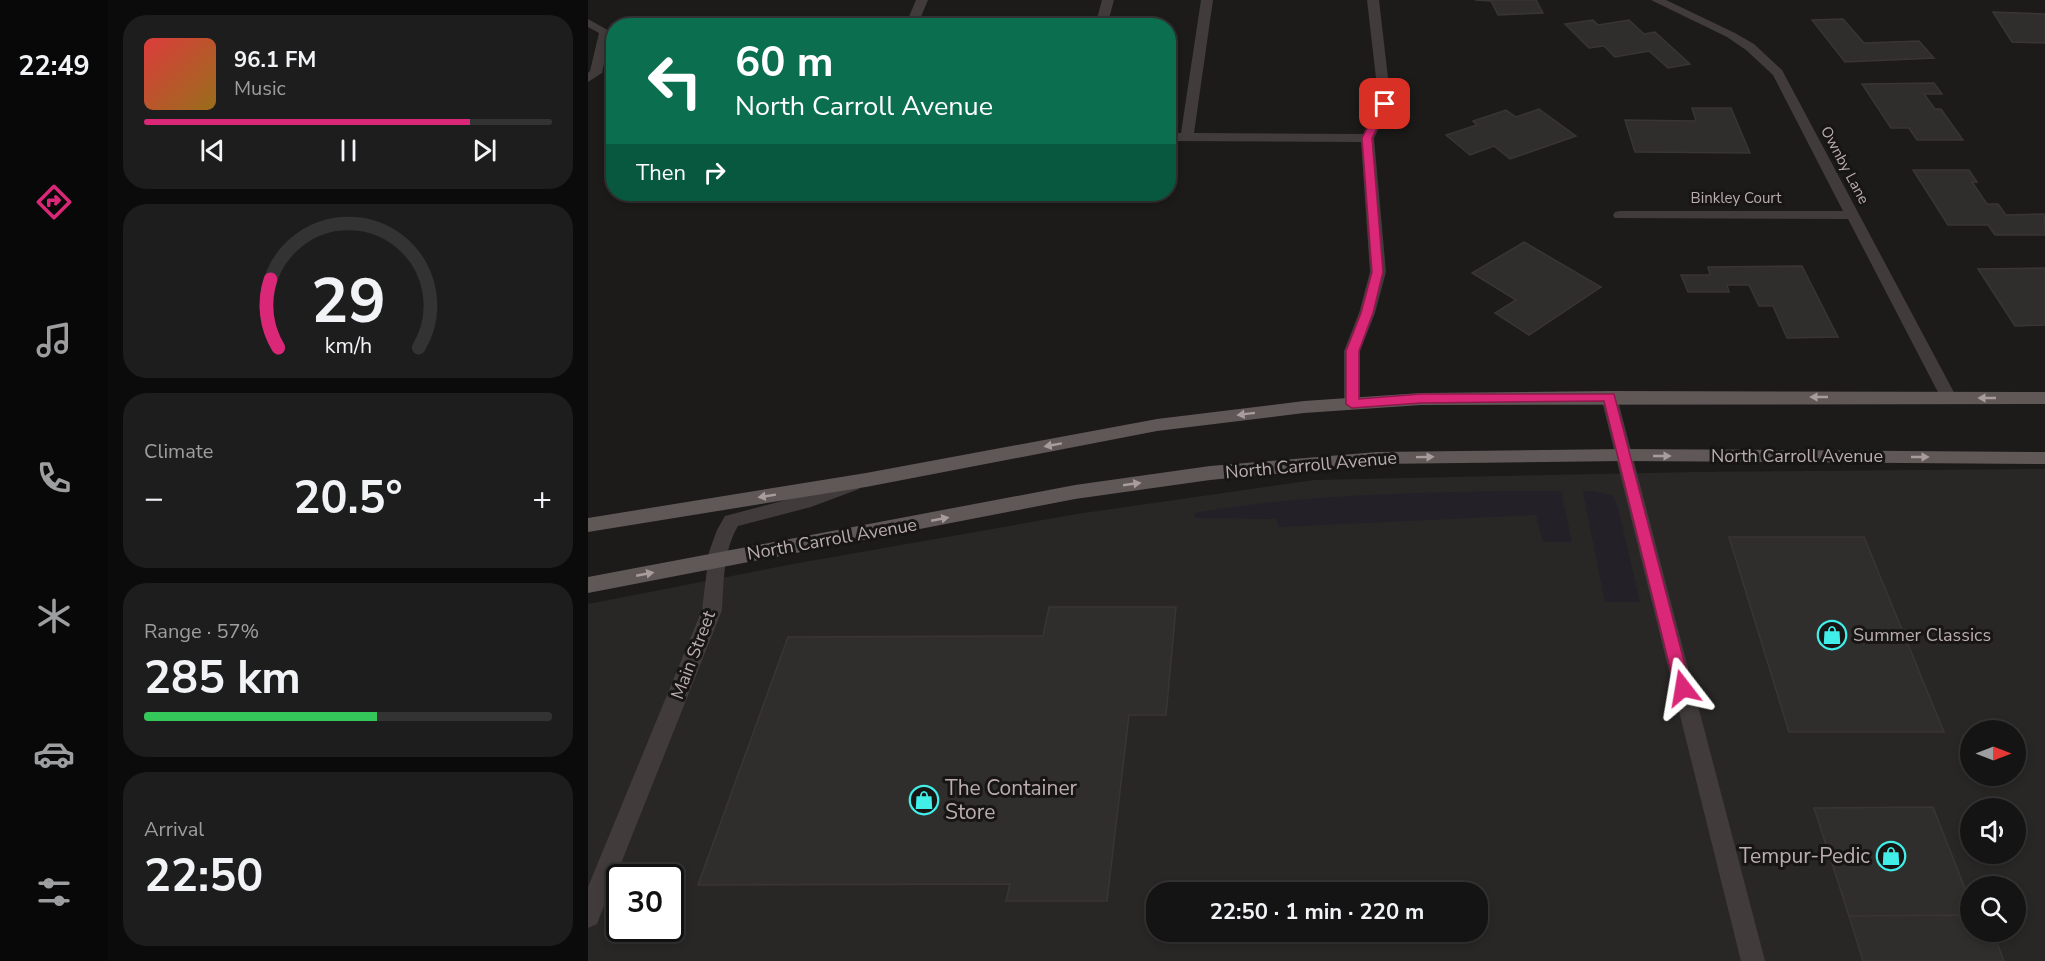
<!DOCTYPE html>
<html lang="en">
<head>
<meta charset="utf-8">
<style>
	body { margin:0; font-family:"Nunito Sans",sans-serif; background:#1e1d1d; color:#f1f3f6; height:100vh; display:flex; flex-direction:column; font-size:22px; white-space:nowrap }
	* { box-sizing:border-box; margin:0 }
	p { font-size:20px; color:#9d9ea0 }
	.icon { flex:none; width:33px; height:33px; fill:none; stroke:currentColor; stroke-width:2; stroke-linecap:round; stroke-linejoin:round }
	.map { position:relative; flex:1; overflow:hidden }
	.drawer { display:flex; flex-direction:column; gap:15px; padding:15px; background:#0c0b0b; width:480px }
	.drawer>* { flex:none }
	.top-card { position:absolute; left:18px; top:18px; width:570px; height:183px; border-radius:24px; box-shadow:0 3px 9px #0003,0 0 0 2px #343334; background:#0b6e4f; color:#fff; overflow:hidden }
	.needle { width:39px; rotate:90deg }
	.fabs { position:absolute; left:1372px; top:720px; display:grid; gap:12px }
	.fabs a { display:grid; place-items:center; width:66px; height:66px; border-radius:50%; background:#151414; box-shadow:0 3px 9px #0003,0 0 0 2px #343334; font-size:30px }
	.speed { position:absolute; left:18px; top:864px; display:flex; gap:12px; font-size:30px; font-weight:700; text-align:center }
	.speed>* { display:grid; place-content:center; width:78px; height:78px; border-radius:50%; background:#151414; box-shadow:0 3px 9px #0003,0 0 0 2px #343334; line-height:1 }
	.speed .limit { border:3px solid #111; border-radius:9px; background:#fff; color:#111 }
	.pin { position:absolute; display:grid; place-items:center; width:51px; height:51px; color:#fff; margin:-26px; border-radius:12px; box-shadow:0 3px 9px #0006 }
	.me { position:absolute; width:66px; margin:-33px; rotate:346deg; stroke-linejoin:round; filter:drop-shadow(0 0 4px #0008) }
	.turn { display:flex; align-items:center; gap:21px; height:126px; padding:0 30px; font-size:27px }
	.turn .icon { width:78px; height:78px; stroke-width:2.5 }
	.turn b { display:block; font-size:42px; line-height:51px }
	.then { display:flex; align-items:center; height:57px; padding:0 30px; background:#0003; gap:12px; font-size:22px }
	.big { font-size:45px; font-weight:700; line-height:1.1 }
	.drawer .widget { flex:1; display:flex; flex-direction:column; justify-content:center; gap:9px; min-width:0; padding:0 21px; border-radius:24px; background:#1e1d1d }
	.drawer .dial { align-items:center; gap:0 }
	.dial svg { height:156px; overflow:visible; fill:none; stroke:#343334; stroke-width:7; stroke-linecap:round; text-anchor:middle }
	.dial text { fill:#f1f3f6; stroke:none }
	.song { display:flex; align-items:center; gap:18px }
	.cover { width:72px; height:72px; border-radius:9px; background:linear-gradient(135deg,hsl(0 70% 55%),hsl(40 70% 35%)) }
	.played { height:6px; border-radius:3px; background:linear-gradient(90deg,#db2777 80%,#343334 80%) }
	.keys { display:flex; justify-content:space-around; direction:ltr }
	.heat { display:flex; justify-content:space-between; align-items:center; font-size:33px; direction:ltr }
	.charge { height:9px; border-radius:4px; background:linear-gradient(90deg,#34c759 57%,#343334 0) }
	.trip { position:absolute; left:558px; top:882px; width:342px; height:60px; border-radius:24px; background:#151414; box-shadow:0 3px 9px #0003,0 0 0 2px #343334; font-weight:700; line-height:60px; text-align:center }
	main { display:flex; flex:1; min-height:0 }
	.menu { display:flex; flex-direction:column; width:108px; justify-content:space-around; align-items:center; background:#080808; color:#9d9ea0 }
	.menu .icon { width:42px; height:42px }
	.menu .current { color:#db2777 }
	.menu b { font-size:27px; color:#f1f3f6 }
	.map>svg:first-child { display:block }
	.built { fill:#292726; fill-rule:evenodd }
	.green { fill:#232027 }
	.building { fill:#302e2d; stroke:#383534; stroke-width:1.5 }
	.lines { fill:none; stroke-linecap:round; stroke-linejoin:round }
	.minor { fill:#413c3b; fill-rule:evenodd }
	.major { fill:#605857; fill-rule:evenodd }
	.oneway { fill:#a99c9c }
	.route { fill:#db2777; stroke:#8e194d; stroke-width:1.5 }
	.labels { text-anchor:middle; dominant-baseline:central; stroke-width:6; stroke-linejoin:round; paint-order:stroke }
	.far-street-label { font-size:15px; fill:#bbadad; stroke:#171615 }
	.street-label { font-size:18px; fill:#bbadad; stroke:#171615 }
	.poi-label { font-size:18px; fill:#bbadad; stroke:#171615; text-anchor:start }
	.near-poi-label { font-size:21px; fill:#bbadad; stroke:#171615; text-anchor:start }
</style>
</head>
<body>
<main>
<nav class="menu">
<b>22:49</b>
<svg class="icon current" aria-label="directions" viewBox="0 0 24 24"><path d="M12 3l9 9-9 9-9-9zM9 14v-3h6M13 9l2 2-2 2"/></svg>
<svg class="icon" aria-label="music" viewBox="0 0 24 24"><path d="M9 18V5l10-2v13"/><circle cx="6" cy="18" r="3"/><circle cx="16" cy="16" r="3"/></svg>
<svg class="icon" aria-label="phone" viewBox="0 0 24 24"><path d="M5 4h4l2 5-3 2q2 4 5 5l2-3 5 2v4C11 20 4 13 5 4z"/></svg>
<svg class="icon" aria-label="climate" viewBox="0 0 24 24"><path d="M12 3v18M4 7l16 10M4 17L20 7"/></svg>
<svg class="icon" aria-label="car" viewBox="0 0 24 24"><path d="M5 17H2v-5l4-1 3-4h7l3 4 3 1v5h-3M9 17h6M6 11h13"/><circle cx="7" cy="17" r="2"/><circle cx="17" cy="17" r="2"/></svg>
<svg class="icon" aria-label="filters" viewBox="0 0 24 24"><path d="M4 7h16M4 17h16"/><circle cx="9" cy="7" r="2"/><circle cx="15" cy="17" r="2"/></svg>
</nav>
<section class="drawer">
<div class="widget">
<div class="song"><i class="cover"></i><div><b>96.1 FM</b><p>Music</p></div></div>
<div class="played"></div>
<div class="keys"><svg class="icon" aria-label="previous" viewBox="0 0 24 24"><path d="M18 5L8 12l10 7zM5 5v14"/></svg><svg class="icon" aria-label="pause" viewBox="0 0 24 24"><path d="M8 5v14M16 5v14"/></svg><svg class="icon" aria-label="next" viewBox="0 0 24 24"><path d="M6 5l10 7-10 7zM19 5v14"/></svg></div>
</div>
<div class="widget dial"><svg viewBox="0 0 100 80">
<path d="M14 69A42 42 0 1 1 86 69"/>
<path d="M14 69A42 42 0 0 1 10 34" stroke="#db2777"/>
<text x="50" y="56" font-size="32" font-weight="700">29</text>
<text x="50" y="72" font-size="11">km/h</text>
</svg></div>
<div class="widget"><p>Climate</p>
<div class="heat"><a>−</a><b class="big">20.5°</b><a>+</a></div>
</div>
<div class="widget"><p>Range · 57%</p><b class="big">285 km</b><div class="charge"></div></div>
<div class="widget"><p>Arrival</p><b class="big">22:50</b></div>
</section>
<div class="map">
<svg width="1457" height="961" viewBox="0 0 1457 961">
	<rect width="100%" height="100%" fill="#1c1b1a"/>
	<path class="built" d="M1457 469V961H0V604L205 564 489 514 726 480 1108 472ZM1383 730H1428V776H1383ZM1383 808H1428V854H1383ZM32 878H82V928H32ZM1383 886H1428V932H1383ZM568 892H890V932H568Z"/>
	<path class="green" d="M919 491H973L984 542H955L948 515 690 527 689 519 607 518 606 513C709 495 814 493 919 491Z
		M1004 491 1024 495 1029 504 1052 602H1017L995 492Z"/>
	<path class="building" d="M887 0H948L955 13 910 15 903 1Z
		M1405 12 1457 14V43L1424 42Z
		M1255 19 1276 43 1331 41 1346 58 1257 62 1224 20Z
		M1005 20 1010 25 1041 20 1056 34 1067 32 1102 64 1080 68 1061 51 1027 57 1016 46 1001 48 977 24Z
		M1346 83 1354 94H1336L1347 109H1353L1375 140H1329L1321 128H1303L1274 84Z
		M1104 108H1143L1162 153 1047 152 1037 120 1108 121Z
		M951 109 988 136 922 159 906 146 882 155 858 135 889 125 885 121 918 110 928 117Z
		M1325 170H1381L1389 182H1384L1399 204H1410L1418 215 1456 214 1457 235H1407L1400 225H1360Z
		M936 242 1013 287 941 335 907 313 928 300 884 273Z
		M1214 266 1250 337 1199 338 1185 306H1171L1161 285H1139L1141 292H1100L1093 275H1122L1120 267Z
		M1457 268V325L1427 326 1390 269Z
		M1141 537H1276L1356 732H1201Z
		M461 607H588L578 715H541L519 901H418L422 884 110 885 200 637 455 636Z
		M1345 807 1383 904V915L1261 916 1226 808Z
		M1383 915V932H1405L1416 961H1275L1261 916Z"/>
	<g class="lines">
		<path class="minor" d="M328 0H340L329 26H317Z
			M514 0H526L519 26H507Z
			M613 0H625L606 133 775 134 791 104 779 0H791L803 104 786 138 798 272 787 313 772 351V404L770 408H758L756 404V351L771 313 782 272 773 142 580 141V133H593Z
			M1063 0H1078L1147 33 1166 44 1194 70 1369 398 1367 402H1355L1353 398 1260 219 1027 218 1025 215 1027 212 1032 211H1255L1185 75 1158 50 1139 37Z
			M0 19 23 32 14 73 0 82V73L2 71 11 33 0 27Z
			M1021 391 1027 393 1029 397 1177 961H1153L1013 397 1015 393Z
			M265 477 271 479 274 484 271 489 223 507 150 526C135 551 136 582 134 610L12 916 9 924 0 928V887L114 610 121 552 129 530 137 516 213 496Z"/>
		<path class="major" d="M1021 391 1457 392V404L833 405 716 413 569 431 278 487 0 532V518L278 473 569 419 716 401 833 393Z
			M1036 449 1457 452V464L1036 461 789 464 622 480 487 499 0 593V577L487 485 622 466 789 452Z"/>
	</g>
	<defs><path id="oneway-solid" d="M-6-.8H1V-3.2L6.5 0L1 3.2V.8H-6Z" transform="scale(1.5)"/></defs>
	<g class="oneway">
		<use href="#oneway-solid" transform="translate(1231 397) rotate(-180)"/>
		<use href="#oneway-solid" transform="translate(1399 398) rotate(180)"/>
		<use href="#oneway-solid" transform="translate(658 414) rotate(173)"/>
		<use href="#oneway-solid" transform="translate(465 445) rotate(170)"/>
		<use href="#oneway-solid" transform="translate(1074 456)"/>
		<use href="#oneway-solid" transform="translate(837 457) rotate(-1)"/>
		<use href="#oneway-solid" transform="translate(1332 457)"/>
		<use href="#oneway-solid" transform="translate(544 484) rotate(-8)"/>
		<use href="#oneway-solid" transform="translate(179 496) rotate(171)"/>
		<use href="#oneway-solid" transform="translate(352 519) rotate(-11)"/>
		<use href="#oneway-solid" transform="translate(57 574) rotate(-11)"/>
	</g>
	<path class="route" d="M794 102 802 104 784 138 795 272 785 313 771 351V399L833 394H1026L1103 688 1101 693 1095 695 1090 693 1087 688 1016 401 833 403 764 408 758 404V351L773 313 784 272 774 138Z"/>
	<defs>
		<g id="shop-ring" transform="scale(1.5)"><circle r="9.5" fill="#171615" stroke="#41eee8" stroke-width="1.5"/><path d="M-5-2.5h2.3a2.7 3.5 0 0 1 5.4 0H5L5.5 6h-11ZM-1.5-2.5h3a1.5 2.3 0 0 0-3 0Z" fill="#41eee8"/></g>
	</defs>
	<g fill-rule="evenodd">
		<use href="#shop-ring" x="1244" y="635"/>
		<use href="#shop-ring" x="336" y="800"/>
		<use href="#shop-ring" x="1303" y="856"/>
	</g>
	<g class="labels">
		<g class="far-street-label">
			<text transform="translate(1257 165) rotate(62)">Ownby Lane</text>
			<text x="1148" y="198">Binkley Court</text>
		</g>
		<g class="street-label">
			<text x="1209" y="456">North Carroll Avenue</text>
			<text transform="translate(723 465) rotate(-5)">North Carroll Avenue</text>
			<text transform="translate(244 539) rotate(-10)">North Carroll Avenue</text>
			<text transform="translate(105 655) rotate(-69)">Main Street</text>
		</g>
		<g class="poi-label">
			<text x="1265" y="635">Summer Classics</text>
		</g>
		<g class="near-poi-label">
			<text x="357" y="788">The Container<tspan x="357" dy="24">Store</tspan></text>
			<text x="1282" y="856" text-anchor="end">Tempur-Pedic</text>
		</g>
	</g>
</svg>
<div class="fabs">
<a><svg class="needle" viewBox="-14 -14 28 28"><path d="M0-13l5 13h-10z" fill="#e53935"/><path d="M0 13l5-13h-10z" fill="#9d9ea0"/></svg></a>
<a><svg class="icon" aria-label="sound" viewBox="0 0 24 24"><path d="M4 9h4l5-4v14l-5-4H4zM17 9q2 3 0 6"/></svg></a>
<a><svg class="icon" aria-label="search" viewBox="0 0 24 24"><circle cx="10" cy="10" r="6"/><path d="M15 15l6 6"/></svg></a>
</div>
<div class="speed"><div class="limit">30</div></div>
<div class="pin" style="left:797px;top:104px;background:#d93025"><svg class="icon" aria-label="arrive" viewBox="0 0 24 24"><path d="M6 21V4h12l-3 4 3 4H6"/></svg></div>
<svg class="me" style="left:1095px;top:688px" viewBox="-20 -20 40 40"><path d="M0-17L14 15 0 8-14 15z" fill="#db2777" stroke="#fff" stroke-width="4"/></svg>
<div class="trip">22:50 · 1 min · 220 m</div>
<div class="top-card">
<div class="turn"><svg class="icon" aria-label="left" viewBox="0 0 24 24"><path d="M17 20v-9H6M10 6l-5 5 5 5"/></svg><div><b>60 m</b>North Carroll Avenue</div></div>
<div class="then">Then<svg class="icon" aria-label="right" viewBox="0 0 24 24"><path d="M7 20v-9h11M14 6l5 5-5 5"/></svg></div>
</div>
</div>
</main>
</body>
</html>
